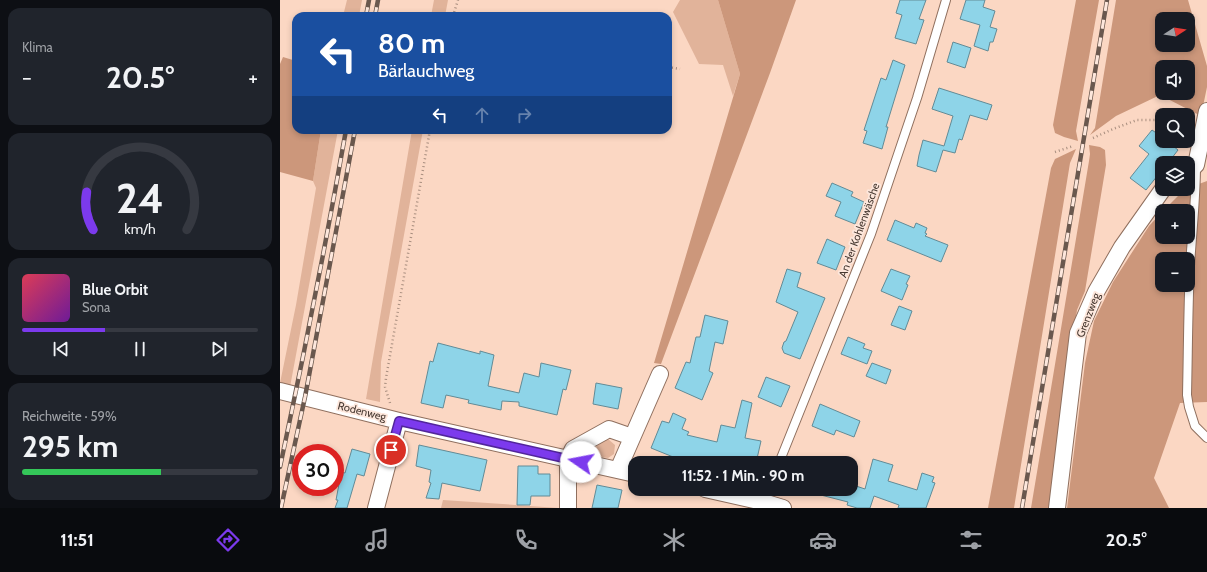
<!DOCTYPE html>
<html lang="de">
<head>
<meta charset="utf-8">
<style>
	body { margin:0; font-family:Cabin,sans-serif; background:#20242c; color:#f1f3f6; height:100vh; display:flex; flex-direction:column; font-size:15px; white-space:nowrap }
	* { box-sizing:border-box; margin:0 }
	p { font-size:13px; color:#9ea1a6 }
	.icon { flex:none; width:22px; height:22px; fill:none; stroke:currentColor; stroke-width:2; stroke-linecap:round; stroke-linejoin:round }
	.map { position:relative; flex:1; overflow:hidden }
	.drawer { display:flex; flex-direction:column; gap:8px; padding:8px; background:#0d0f14; width:280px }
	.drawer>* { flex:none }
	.hud { position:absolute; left:12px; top:12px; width:380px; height:122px; border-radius:12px; box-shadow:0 2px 6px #0003; background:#1a4fa0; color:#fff; overflow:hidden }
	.needle { width:26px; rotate:78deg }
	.fabs { position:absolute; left:875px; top:12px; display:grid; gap:8px }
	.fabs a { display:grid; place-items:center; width:40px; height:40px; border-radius:8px; background:#171b24; box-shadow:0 2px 6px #0003; font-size:20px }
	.speed { position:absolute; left:12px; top:444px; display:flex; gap:8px; font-size:20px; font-weight:700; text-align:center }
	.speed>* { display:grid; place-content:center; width:52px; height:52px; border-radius:50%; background:#171b24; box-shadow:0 2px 6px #0003; line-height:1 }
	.speed .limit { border:6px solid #d22; background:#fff; color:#111 }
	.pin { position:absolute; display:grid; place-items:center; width:34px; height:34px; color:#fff; margin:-17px; border:2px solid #fff; border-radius:50%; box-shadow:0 1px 4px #0007 }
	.me { position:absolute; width:44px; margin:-22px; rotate:282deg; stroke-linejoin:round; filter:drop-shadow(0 0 3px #0008) }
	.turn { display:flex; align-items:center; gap:14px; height:84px; padding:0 20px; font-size:18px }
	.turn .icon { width:52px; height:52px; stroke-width:2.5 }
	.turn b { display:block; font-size:28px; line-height:34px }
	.lanes { display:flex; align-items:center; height:38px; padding:0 20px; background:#0003; justify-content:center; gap:20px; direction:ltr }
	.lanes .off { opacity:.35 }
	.big { font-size:30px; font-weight:700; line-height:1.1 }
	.drawer .tile { flex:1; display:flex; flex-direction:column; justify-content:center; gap:6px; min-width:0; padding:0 14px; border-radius:12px; background:#20242c }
	.drawer .dial { align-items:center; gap:0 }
	.dial svg { height:104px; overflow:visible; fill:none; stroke:#363941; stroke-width:7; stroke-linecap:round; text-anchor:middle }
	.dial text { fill:#f1f3f6; stroke:none }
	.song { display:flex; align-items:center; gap:12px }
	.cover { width:48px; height:48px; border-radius:6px; background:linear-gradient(135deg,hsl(350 70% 55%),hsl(280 70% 35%)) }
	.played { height:4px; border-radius:2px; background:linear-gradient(90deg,#7c3aed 35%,#363941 35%) }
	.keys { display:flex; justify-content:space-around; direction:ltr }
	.heat { display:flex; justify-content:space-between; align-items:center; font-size:22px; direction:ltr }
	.charge { height:6px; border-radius:3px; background:linear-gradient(90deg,#34c759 59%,#363941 0) }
	.trip { position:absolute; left:348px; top:456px; width:230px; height:40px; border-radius:12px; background:#171b24; box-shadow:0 2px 6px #0003; font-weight:700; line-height:40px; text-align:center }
	.menu { display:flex; height:64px; justify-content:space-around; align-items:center; background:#090b0e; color:#9ea1a6 }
	.menu .icon { width:28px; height:28px }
	.menu .active { color:#7c3aed }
	.menu b { font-size:18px; color:#f1f3f6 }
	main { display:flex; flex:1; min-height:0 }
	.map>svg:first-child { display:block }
	.green { fill:#e1b39a }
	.forest { fill:#cc977b; fill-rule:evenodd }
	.building { fill:#8ed4e8; stroke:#628b96 }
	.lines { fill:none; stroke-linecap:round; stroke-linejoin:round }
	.lane-casing { stroke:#8f6f5e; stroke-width:10 }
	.street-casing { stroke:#8f6f5e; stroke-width:18 }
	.path { stroke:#a88e7f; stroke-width:2.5; stroke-dasharray:1 3; stroke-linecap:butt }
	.lane { stroke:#fff; stroke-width:8 }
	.street { stroke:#fff; stroke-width:16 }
	.rail-casing { stroke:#6a584e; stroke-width:4.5 }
	.rail { stroke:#fde7dc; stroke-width:3; stroke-dasharray:9; stroke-linecap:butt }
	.route-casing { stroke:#51269a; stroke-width:10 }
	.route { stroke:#7c3aed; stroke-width:7 }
	.labels { text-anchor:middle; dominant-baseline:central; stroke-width:3.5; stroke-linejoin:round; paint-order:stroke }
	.street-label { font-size:11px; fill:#473931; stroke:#fde7dc }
</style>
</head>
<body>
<main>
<section class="drawer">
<div class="tile"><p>Klima</p>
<div class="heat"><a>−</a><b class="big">20.5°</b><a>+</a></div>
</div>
<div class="tile dial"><svg viewBox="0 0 100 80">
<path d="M14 69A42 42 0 1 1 86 69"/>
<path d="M14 69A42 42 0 0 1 9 40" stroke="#7c3aed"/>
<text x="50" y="56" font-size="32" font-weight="700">24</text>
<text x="50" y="72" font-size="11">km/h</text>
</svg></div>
<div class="tile">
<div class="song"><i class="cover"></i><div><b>Blue Orbit</b><p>Sona</p></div></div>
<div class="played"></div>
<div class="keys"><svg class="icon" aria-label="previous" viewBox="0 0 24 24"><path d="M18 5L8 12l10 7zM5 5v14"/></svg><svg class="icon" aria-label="pause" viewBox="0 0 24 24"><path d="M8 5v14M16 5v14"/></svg><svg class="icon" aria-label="next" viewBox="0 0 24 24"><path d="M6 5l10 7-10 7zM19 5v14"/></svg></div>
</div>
<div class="tile"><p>Reichweite · 59%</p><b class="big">295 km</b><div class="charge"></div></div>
</section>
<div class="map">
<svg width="927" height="508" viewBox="0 0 927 508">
	<rect width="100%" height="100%" fill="#fbd7c3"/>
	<path class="green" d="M67 0H82L79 16H63Z
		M154 0H168L165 16H151Z
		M400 0H438L460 74 453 96 443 65 419 64 393 12Z
		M41 130H58L10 387 0 383 16 305 36 188 33 181Z
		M132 130H143L101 362 100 402 86 399Z
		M328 439 335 445 334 454 328 458 315 456 313 453V449L325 440Z
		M163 500 279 508H161Z"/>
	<path class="forest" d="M438 0H516L490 73 381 364 374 363 460 74Z
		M796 0H819L796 131 798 141 784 137 775 133 773 125Z
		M836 0H908L927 66V87L921 116 880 95 836 116 810 135 815 128ZM882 19H908V45H882ZM882 67H908V93H882Z
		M3 57 16 61V130H41L33 181 0 172V64Z
		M809 145 820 147 825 150 826 165 805 291 797 310 769 508H751L809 161 810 154Z
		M796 149 790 163 734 508H708L771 168 775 159Z
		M927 181V402L900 403 874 478 889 508H787L805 363 814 321 833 282 869 226 882 212V237H908V211H883L905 189H908V188ZM882 259H908V285H882Z"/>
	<path class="building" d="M620 0H646L639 19 644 20 636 44 615 38 622 15 616 13Z
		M686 0H705L703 7 715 11 710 27 717 29 713 42H710L708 51 694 46 700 25 680 19Z
		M673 42 691 48 685 68 667 62Z
		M613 60 625 65 606 127H608L602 149 583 143 587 131 584 130 601 78 606 80Z
		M659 88 712 105 707 120 690 115 682 140 679 139 675 153 663 150 656 172 637 166 639 155 643 140 664 146 673 116 652 109Z
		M872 130 882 137V141H887L898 150 888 163H882V170L866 190 850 178 869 154 859 146Z
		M552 183 573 192 571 196 584 202 575 224 555 216 561 202 546 196Z
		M615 220 634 228 636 223 647 228 645 233 647 234 645 236 668 245 661 262 607 240Z
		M547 239 565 247 556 270 537 263Z
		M507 269 521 273 517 287 545 298 520 359 504 353 502 348 504 342 506 341 518 312 496 302Z
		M611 269 630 276 626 284 628 285 622 300 601 291Z
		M619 306 632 311 625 330 611 325Z
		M425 315 448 321 443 344 435 342 429 371 433 373 422 400 395 388 406 362 410 363 416 337H420Z
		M568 337 585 344 583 348 592 351 587 364 561 354Z
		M158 343 200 354V351L214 355 208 386 239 393 244 373 259 377 261 363 291 370 286 390 283 389 277 415 239 406V402L222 401 221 410 188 403 189 400 166 395 163 408 141 403 150 361 153 362Z
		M592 363 611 370 606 384 586 376Z
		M486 377 510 386 501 407 478 397Z
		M316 383 342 388 338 409 313 404Z
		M462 400 472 403 465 438 481 441 476 463H408L371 448 382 421 389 423 393 413 406 419 402 429 409 432 407 435 437 442 441 425 455 428Z
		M540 404 580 421 574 437 556 430 554 435 532 426Z
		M139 445 207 460 200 491 162 483 159 499 146 498 151 483 149 482 151 470 136 466Z
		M72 449 90 454 84 476 77 474 67 508H55L58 500H56L59 484 55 483V471L65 473Z
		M593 459 613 465 608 481 637 490 642 473 654 477 652 482 655 483 646 508H618L619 505 594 496 590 508H577L567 505 568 502 533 493V489H572L573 485 585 489Z
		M238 466H258V474H270V496H251L250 505H237Z
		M317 485 342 490 338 508H312Z"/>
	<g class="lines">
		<g class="lane-casing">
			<path id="lane" d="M916 165C916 199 912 232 910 266 908 309 908 352 907 395L909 407 915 426 927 438
				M499 463 591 234 637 98 666 0
				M483 502 488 489"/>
		</g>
		<g class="street-casing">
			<path id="street" d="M908 170 916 165 927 111
				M0 391 119 421 355 474
				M338 470 380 374
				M425 489 483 502 503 508
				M96 508 119 421
				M288 508V459L293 449 329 429 352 437
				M777 508 798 333 816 292 842 247 883 189"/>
		</g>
		<path class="path" d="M173 16 178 0
			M388 67 400 69
			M813 138 833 129 857 120H882
			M775 152 793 146
			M110 403 105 387 106 378 150 130"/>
		<use href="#lane" class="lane"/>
		<use href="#street" class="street"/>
		<g class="rail-casing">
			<path id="rail" d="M86 16 89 0
				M95 16 98 0
				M0 467C24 355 46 243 66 130
				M1 508 25 397 75 130
				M742 508 827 0"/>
		</g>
		<use href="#rail" class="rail"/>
	</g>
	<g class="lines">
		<g class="route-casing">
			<path id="route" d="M111 450 119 421 301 462"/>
		</g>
		<use href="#route" class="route"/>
	</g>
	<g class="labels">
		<g class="street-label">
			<text transform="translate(579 230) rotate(-70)">An der Kohlenwäsche</text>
			<text transform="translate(808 315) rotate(-69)">Grenzweg</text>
			<text transform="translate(82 411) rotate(14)">Rodenweg</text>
		</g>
	</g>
</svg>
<div class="fabs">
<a><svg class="needle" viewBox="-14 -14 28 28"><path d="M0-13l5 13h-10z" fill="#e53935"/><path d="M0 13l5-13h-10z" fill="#9ea1a6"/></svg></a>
<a><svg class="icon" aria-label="sound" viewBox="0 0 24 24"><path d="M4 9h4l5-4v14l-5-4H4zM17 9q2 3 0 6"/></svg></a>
<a><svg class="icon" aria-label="search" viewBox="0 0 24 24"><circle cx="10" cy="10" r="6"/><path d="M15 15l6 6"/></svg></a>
<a><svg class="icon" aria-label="layers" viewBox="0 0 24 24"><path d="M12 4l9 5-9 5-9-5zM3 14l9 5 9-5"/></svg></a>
<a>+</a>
<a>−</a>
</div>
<div class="speed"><div class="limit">30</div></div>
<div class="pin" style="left:111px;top:450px;background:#d93025"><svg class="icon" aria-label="arrive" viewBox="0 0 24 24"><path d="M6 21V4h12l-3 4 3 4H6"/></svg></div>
<svg class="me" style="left:301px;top:462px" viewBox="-20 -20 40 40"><circle r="19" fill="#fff"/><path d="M0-13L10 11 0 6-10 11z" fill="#7c3aed"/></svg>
<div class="trip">11:52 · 1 Min. · 90 m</div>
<div class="hud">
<div class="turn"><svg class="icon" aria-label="left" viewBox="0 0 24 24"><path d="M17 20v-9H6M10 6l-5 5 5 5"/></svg><div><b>80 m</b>Bärlauchweg</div></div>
<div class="lanes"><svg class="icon" aria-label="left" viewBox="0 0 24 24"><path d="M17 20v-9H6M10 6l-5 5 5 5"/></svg><svg class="icon off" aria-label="ahead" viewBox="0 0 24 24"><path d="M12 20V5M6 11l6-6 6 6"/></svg><svg class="icon off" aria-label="right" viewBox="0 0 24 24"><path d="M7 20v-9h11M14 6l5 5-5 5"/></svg></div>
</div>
</div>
</main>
<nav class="menu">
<b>11:51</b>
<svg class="icon active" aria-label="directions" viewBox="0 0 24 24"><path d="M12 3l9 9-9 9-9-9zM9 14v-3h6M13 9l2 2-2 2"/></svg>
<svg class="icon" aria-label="music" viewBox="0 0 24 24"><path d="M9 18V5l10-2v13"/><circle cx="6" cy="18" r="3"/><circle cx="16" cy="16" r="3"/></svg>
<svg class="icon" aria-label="phone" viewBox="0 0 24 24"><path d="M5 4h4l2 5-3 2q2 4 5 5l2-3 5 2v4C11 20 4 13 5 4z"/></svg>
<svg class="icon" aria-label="climate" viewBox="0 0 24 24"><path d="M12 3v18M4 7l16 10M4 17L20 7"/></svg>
<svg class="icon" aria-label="car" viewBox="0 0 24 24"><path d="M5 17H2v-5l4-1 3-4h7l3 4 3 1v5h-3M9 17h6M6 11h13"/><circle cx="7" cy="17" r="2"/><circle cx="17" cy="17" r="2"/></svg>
<svg class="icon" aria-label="filters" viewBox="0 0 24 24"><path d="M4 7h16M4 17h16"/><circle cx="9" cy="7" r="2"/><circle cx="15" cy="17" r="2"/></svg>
<b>20.5°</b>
</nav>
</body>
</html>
